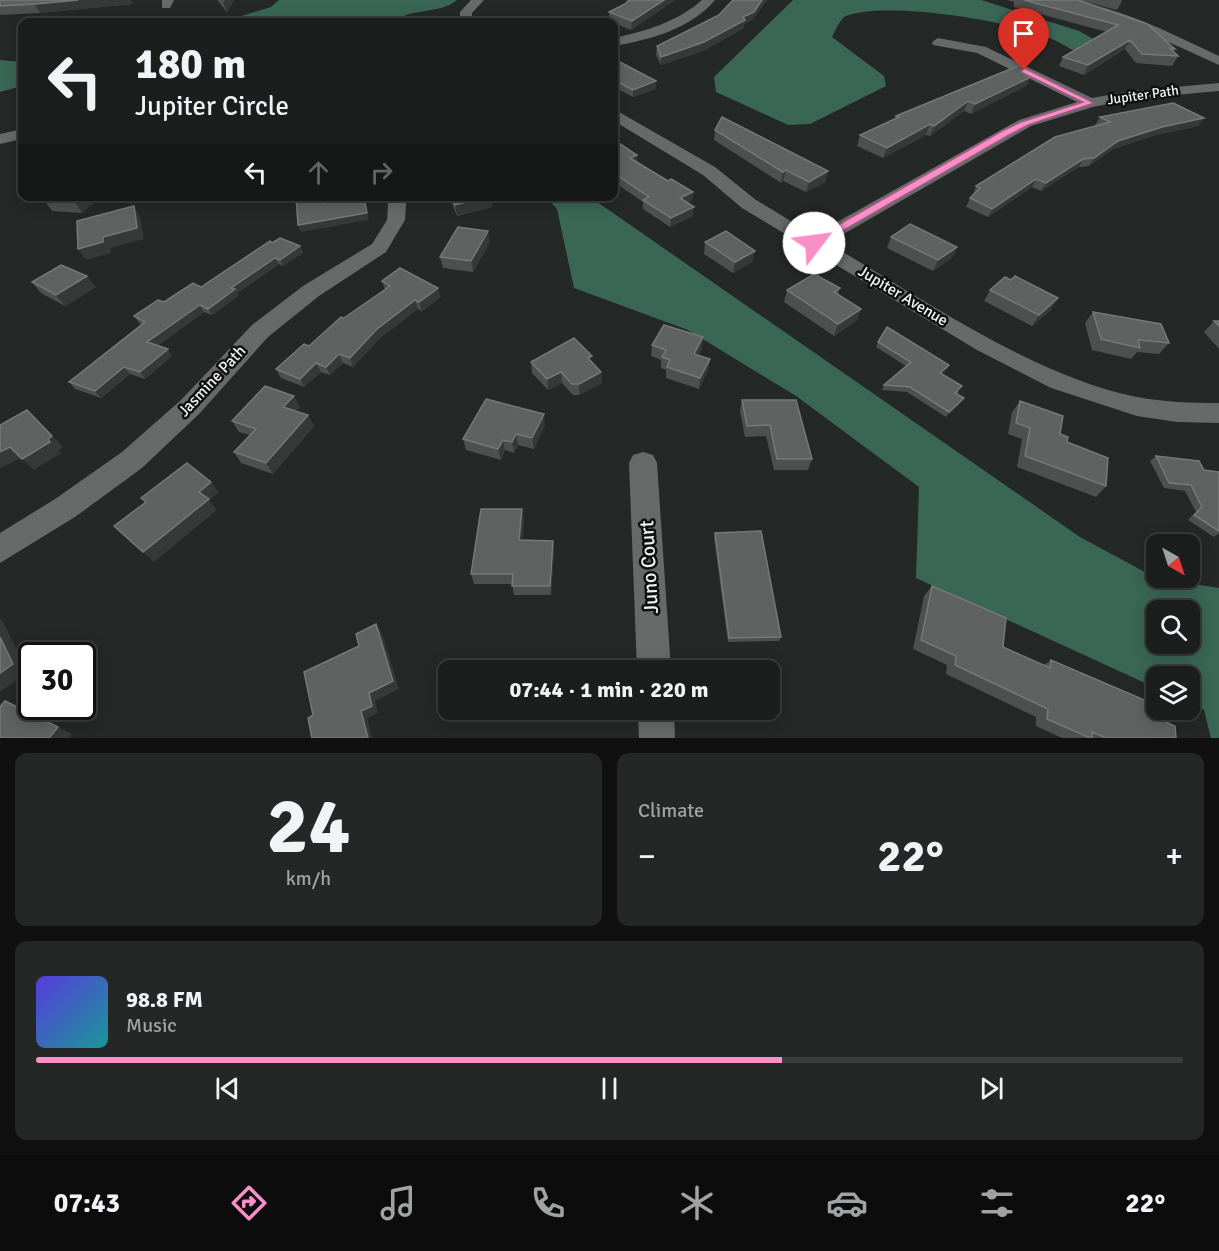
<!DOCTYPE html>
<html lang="en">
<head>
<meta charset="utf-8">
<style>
	body { margin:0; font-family:Signika,sans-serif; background:#242725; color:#f1f3f6; height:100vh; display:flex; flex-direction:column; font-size:22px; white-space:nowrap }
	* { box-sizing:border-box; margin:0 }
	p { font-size:20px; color:#a0a2a3 }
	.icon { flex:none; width:33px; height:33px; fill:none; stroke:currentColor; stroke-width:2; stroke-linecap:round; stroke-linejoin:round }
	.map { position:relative; height:738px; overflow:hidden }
	.side { display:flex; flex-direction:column; gap:15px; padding:15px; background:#0f100f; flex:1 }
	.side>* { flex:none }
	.banner { position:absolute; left:18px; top:18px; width:600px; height:183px; border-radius:12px; box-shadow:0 3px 15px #0003,0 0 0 2px #393c3b; background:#1b1e1c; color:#f1f3f6; overflow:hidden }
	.needle { width:39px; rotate:141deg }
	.fabs { position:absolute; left:1146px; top:534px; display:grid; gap:12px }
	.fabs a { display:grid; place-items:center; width:54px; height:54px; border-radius:12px; background:#1b1e1c; box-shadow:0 3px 15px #0003,0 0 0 2px #393c3b; font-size:30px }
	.speed { position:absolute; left:18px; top:642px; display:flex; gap:12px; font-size:30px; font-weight:700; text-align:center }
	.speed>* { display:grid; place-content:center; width:78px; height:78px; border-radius:50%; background:#1b1e1c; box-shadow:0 3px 15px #0003,0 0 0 2px #393c3b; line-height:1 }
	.speed .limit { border:3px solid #111; border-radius:9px; background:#fff; color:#111 }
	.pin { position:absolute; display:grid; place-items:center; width:51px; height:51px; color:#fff; margin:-62px -26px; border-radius:50% 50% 50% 0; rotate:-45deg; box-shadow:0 0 6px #0007 }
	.pin .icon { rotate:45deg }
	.me { position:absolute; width:66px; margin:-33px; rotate:60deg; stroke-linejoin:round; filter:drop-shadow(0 0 4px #0008) }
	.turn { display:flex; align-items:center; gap:21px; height:126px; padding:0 18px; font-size:27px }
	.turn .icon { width:78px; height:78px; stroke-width:2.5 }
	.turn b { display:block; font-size:42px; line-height:51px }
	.lanes { display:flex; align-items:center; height:57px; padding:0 18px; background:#0003; justify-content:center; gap:30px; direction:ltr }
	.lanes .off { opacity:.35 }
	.big { font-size:45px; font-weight:800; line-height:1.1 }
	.side .tile { flex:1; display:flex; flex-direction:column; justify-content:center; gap:9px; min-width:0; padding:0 21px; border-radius:12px; background:#242725 }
	.side .dial { align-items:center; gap:0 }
	.dial b { font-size:78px; line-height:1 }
	.song { display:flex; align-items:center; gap:18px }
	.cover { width:72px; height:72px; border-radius:9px; background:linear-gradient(135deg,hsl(250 70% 55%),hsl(180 70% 35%)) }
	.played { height:6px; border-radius:3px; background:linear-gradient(90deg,#fa8fc8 65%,#393c3b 65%) }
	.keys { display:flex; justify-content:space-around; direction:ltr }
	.heat { display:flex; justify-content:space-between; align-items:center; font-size:33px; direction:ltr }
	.side .tiles { flex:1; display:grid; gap:15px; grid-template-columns:1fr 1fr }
	.tile:last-child { grid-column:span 2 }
	.trip { position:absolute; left:438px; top:660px; width:342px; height:60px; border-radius:12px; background:#1b1e1c; box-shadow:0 3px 15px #0003,0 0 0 2px #393c3b; font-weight:800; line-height:60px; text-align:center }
	.menu { display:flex; height:96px; justify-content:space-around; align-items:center; background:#0b0c0b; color:#a0a2a3 }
	.menu .icon { width:42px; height:42px }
	.menu .on { color:#fa8fc8 }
	.menu b { font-size:27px; color:#f1f3f6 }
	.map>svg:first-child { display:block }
	.forest { fill:#3a6655; fill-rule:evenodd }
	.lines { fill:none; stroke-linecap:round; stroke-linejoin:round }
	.minor { fill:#666a68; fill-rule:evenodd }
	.wall { fill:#4d504e }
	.shaded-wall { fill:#353937 }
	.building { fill:#5e6260; stroke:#767977; stroke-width:1.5 }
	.route { fill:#fa8fc8; stroke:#a25d82; stroke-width:1.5 }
	.labels { text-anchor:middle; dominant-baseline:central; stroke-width:5; stroke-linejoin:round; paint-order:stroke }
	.far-street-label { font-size:14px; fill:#f3f5f4; stroke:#0f100f }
	.street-label { font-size:16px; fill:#f3f5f4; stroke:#0f100f }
	.near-street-label { font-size:20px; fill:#f3f5f4; stroke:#0f100f }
</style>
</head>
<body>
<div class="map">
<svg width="1219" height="738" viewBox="0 0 1219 738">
	<rect width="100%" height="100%" fill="#242826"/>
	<path class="forest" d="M279 0H457C439 15 411 7 394 22H329L312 18 287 22H222L271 7Z
		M793 0H981L1079 31 1113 50C1105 52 1093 56 1085 55 1075 53 1062 43 1052 39 1009 20 881 0 844 17 839 22 835 31 832 37L884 76 886 86 810 124 788 125 716 92 714 77Z
		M0 60 22 62V86L0 92Z
		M546 197H590L1080 537 1156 578 1219 588V738H1211L1204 710 1190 703V676H1156V688L916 578 919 487 796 396 688 330 574 288 557 209ZM1156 610H1190V644H1156Z"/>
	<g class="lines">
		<path class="minor" d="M162 0H174L170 8H162Z
			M471 0H484L472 13V22H460V12Z
			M702 0H715C691 29 649 40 614 46V38C646 31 677 22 702 0Z
			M1055 0C1107 0 1172 34 1219 56V65L1140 29Z
			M938 38 986 47 1092 98 1131 91 1219 83V91L1131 99 1093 107 1031 126 828 243C918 296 1035 377 1137 397 1164 402 1191 403 1219 403V423L1177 422 1137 416 1051 388 977 350 742 208 703 175 614 121V110L619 112 715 167 756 200 814 235 1019 120 1077 102 977 53 933 45 932 42Z
			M22 129V139L0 144V134Z
			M385 196H403L406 204 405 220 386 252 319 296 268 337 199 414 142 468 75 517 0 563V533L55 499 122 452 181 400 252 325 303 286 372 244 387 220 388 204Z
			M643 452 653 455 657 463 671 670H637L629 463 633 455Z
			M638 710H674L675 738H639Z"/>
	</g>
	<path class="wall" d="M0 0 133 4 40 13 0 15Z
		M217 0H234L227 12Z
		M629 0H675L631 30 609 21V12L625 4Z
		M733 0H767L752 20 744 24V28L703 51 661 65 656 55 657 46 719 15Z
		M1007 0H1078L1175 49 1173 52 1178 56 1172 66 1136 63 1125 49 1084 75 1059 66 1063 57 1107 32 1014 7V2Z
		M1078 0H1121L1122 1 1117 10Z
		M614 59 656 81V89L633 97 614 87Z
		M1031 77 1026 86 971 114 964 111 930 136 926 135 883 158 857 146 860 135 895 119 896 116Z
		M1100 117 1204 118 1198 126 1156 135 1113 149 1089 166 1079 167 1041 191 1032 187 988 217 966 207 970 198 973 195 976 186 1096 126 1095 125Z
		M715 130 826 182 806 192 783 181 781 183 714 140Z
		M614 140 637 162 668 181 693 192 692 201 688 203 693 216 670 227 643 209V202L614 182Z
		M49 196H101L82 213 52 211 44 200Z
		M449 196H495V198L491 199 492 207 457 216Z
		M891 237 957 247 952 258 933 271 887 248Z
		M490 242 473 272 443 268 440 257Z
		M705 242 755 251 752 262 733 273 704 254Z
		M272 243 300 246 303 253 283 266 279 264 237 293 238 296 212 315 204 312 157 346 172 356 145 379 130 374 101 398 75 389 69 382 141 325 139 323 134 316 201 287Z
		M382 281 441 297 422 311 418 309 380 338 353 367 343 363 330 375 321 372 304 387 281 378 276 369 309 346 344 318 385 290Z
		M32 282 96 287 65 306 41 293Z
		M840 288 838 294 861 309 857 320 834 336 784 302 787 290Z
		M990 290 1051 310 1032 326 984 301Z
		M1093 312 1169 343 1159 354 1137 352 1131 359 1092 350 1085 323Z
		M1214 321H1219V349L1204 332Z
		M878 342 949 365 946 370 942 374 959 392 957 394 964 398 960 404 946 417 907 392 882 390 884 385 906 366 876 347Z
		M652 345 702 348 698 356 710 359 708 370 699 389 666 378V370L661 368V360L651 356Z
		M531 362H592L601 372 602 383 579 395H573L562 383 548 390 532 373Z
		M742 400 812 459 808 470H774L766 436 745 437 740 411Z
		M1020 401 1060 434 1106 486 1096 497 1017 467 1022 439 1008 434 1012 412Z
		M300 407 296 411 308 415 314 426 273 474 241 463 234 452 250 435 239 432 232 421Z
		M545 425 534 449 518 445 514 453 505 450 501 460 466 450 463 439Z
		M1156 456 1204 470 1219 472V533L1214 537 1188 520 1196 512 1185 491 1164 488 1150 461Z
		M524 519 522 540 554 551 551 595H514L512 584H474L471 574Z
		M715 533 781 637 779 641 728 642 714 538Z
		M932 586 1003 647 1044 665 1051 660 1150 715 1176 738H1062L1036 726V717L946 674 947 665 913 649 924 596Z"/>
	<path class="shaded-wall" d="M78 0H131L133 4 40 13 35 4Z
		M225 0H234L227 12 223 3Z
		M664 0H675L631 30 632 21Z
		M762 0H767L752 20 744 24V28L703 51 661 65V57L743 17Z
		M1130 40 1125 49 1084 75 1088 65Z
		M1031 77 1026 86 971 114 975 104Z
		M656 81V89L633 97V90Z
		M968 101 964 111 930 136 934 126Z
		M1204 118 1198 126 1156 135 1113 149 1089 166 1094 158 1118 141 1162 127Z
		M930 124 926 135 883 158 887 148Z
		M637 155V164L630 158Z
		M1083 159 1079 167 1041 191 1046 183Z
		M786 170 783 181 781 183 783 172Z
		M828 171 826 182 806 192 809 182Z
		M1036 179 1032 187 988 217 992 209Z
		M693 192 692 201 679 207 680 198Z
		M81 196H101L82 213 75 202Z
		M487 196H495V198L491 199 492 207 457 216 455 205Z
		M364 197 369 220 301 232 298 225Z
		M134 206 140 217 144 239 110 248 111 253 86 260 78 249 103 237Z
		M694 207 693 216 670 227 671 218Z
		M488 231 490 242 473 272 471 261Z
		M300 246 303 253 283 266 280 260Z
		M957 247 952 258 933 271 938 260Z
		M755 251 752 262 733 273 735 262Z
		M275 258 279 264 237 293 238 296 212 315 208 309 231 288Z
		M87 276 96 287 65 306 56 295Z
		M438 288 441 297 422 311 419 302Z
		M1058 298 1051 310 1032 326 1039 315Z
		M415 300 418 309 380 338 353 367 350 358 377 329Z
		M200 305 204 312 152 349 147 342Z
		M861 309 857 320 834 336 838 324Z
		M703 337 702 348 693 366 694 354Z
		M168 349 172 356 145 379 140 372Z
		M339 354 343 363 330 375 326 367Z
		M710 359 708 370 699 389 700 378Z
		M316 363 321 372 304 387 300 379Z
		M949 365 946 370 937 378 940 373Z
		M124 367 130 374 101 398 95 391Z
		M561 372 562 383 548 390 547 379Z
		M601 372 602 383 579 395V384Z
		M294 396 300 407 290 418 283 407Z
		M964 398 960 404 946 417 949 412Z
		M544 414 545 425 534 449 532 438Z
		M308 415 314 426 273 474 266 463Z
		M38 421 63 447 59 450 61 453 34 470 22 459 48 439Z
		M516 434 518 445 514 453 512 442Z
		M503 440 505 450 501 460 498 449Z
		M10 447 22 458 0 468V452Z
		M211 482 219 492 209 500 217 510 154 562 143 552 199 492Z
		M522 509 524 519 521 550 519 540Z
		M553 541 554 551 551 595 550 586Z
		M0 619 2 620 28 672 0 692Z
		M376 624 382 633 399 689 375 701 378 713 367 718 372 738H368L361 711 369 693Z
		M5 701 72 734 69 738H49Z"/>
	<path class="building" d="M0 0H78L35 4 0 6Z
		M629 0H664L632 21 609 12 625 4Z
		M733 0H762L754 12 743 17 745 20 704 42 661 57 657 46 719 15Z
		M1024 0H1078L1147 24 1175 49 1170 48 1178 56 1142 54 1130 40 1088 65 1063 57 1118 25Z
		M614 59 656 81 633 90 614 80Z
		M1020 65 1027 68 1031 77 975 104 968 101 934 126 930 124 887 148 860 135 899 117 896 116Z
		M1173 103 1204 118 1162 127 1118 141 1094 158 1083 159 1046 183 1036 179 992 209 970 198 980 188 976 186 1055 137 1110 122 1100 117Z
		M722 117 828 171 809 182 786 170 783 172 715 130Z
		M614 140 637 155 630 158 668 181 671 179 693 192 680 198 694 207 671 218 643 200 649 197 614 173Z
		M49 196H81L75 202 44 200Z
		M296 196H324V203L364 197 367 213 298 225Z
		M452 196H487L455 205Z
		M134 206 137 228 103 237V242L78 249 77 221Z
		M910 224 957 247 938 260 891 237Z
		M458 227 488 231 471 261 440 257Z
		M726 231 755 251 735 262 705 242Z
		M280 238 300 246 280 260 275 258 231 288 235 289 208 309 200 305 147 342 168 349 140 372 124 367 95 391 69 382 145 322 134 316 158 300 164 302 193 283 201 287 270 241 272 243Z
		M61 265 87 276 56 295 32 282Z
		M400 268 438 288 419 302 415 300 377 329 350 358 339 354 326 367 316 363 300 379 276 369 304 344 309 346 341 317 344 318 390 286 382 281Z
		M814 274 840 288 834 292 861 309 838 324 787 290Z
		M1015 276 1058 298 1039 315 990 290 1005 277 1011 280Z
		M1093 312 1161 324 1169 343 1138 340 1140 348 1101 339Z
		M1214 321H1219V326Z
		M664 325 703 337 694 354 710 359 700 378 667 367 670 360 662 357 666 350 652 345Z
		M887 327 949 365 940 373 962 386 955 393 964 398 949 412 910 387 884 385 911 362 878 342Z
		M574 338 592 356 588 358 601 372 579 384H572L561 372 547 379 531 362Z
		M265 386 294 396 283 407 308 415 266 463 234 452 256 429 232 421Z
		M486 399 544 414 532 438 516 434 512 442 503 440 498 449 463 439Z
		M742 400H796L812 459H777L770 425 747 426Z
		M1020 401 1063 416 1060 434 1068 437 1067 442 1108 458 1106 486 1025 456 1030 428 1016 423Z
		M27 410 52 436 48 439 50 442 22 459 10 447 0 452V425Z
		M1156 456 1199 461 1204 470 1219 472V531L1194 515 1202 507 1191 485 1169 483Z
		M187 463 211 482 199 492 209 499 143 552 114 526 146 502 141 498Z
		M481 509H522L519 540 553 541 550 586H512L513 574H471Z
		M761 531 781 637 729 638 715 533Z
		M932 586 1006 618 1003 647 1050 668 1051 660 1149 702 1150 715 1175 726 1176 738H1106L1092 732V738H1090L1047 719 1048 709 955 665 956 656 921 640Z
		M376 624 393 681 369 693 372 706 361 711 368 738H312L308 718 313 715 304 672 359 646 356 634Z
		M0 637 13 664 0 673Z
		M5 701 58 727 49 738H0V707Z"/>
	<path class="route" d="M1024 68 1094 103 1028 125 1009 135 818 245H810V241L1002 131 1021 122 1083 102 1021 72Z"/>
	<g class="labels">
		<g class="far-street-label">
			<text transform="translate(1143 95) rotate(-8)">Jupiter Path</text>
		</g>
		<g class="street-label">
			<text transform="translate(903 296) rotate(31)">Jupiter Avenue</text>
			<text transform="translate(212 381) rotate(-47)">Jasmine Path</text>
		</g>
		<g class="near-street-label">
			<text transform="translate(649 567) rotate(-93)">Juno Court</text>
		</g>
	</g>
</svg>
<div class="fabs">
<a><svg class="needle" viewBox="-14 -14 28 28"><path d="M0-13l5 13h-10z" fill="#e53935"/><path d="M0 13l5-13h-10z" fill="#a0a2a3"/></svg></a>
<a><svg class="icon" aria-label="search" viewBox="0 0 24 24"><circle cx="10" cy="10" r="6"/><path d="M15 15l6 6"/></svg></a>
<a><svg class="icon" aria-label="layers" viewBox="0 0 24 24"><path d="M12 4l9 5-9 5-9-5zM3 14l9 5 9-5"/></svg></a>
</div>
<div class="speed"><div class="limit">30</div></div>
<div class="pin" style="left:1024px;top:70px;background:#d93025"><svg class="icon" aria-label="arrive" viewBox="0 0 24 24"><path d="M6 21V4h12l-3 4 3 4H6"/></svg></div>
<svg class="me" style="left:814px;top:243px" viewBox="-20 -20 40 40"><circle r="19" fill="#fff"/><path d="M0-13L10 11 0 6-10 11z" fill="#fa8fc8"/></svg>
<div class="trip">07:44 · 1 min · 220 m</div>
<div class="banner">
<div class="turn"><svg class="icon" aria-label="left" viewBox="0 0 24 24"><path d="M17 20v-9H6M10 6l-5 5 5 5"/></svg><div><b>180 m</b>Jupiter Circle</div></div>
<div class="lanes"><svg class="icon" aria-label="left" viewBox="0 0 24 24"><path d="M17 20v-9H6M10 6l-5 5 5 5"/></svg><svg class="icon off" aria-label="ahead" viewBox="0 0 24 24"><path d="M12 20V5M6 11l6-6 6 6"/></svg><svg class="icon off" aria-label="right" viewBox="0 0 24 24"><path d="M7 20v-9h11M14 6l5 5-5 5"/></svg></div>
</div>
</div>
<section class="side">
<div class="tiles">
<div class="tile dial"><b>24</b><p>km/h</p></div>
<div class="tile"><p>Climate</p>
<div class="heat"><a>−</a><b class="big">22°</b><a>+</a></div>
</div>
<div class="tile">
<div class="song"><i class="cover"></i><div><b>98.8 FM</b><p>Music</p></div></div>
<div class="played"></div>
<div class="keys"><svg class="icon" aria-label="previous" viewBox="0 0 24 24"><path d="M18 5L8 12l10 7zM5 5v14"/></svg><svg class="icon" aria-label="pause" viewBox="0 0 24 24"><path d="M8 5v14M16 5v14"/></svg><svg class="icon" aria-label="next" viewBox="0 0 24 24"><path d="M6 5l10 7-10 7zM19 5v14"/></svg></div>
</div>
</div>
</section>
<nav class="menu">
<b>07:43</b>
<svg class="icon on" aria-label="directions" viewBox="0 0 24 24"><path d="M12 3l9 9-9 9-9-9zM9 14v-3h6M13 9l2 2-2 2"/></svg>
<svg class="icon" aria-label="music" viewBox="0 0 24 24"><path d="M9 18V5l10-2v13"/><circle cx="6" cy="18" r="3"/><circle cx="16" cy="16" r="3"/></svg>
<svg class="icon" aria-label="phone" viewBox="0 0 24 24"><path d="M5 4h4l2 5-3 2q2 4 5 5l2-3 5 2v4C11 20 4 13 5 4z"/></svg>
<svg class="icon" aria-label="climate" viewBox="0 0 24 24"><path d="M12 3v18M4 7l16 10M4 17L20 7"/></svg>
<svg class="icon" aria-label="car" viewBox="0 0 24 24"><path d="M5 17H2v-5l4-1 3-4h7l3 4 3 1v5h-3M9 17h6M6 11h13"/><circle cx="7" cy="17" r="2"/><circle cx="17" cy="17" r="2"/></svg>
<svg class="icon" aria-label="filters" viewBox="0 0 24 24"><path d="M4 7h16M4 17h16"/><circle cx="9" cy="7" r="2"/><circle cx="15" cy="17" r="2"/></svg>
<b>22°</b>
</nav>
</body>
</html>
